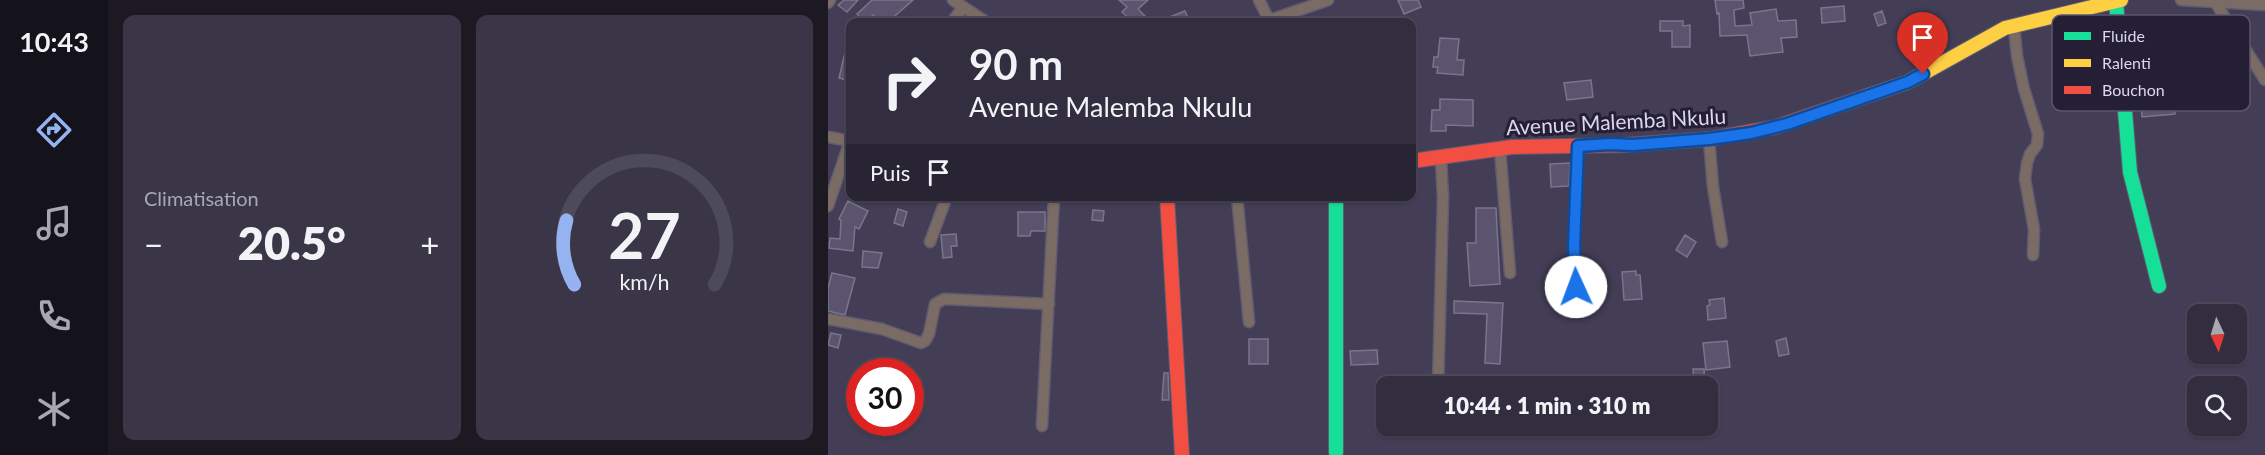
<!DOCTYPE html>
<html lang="fr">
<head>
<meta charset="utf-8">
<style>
	body { margin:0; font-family:Lato,sans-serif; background:#3a3647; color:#f1f3f6; height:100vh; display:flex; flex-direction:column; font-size:22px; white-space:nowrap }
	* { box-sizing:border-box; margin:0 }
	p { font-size:20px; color:#a8a8b1 }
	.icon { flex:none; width:33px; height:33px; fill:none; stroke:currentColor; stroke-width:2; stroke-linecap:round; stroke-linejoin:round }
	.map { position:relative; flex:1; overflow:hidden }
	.panel { display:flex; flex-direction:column; gap:15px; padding:15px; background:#1c1923; width:720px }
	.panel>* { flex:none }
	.top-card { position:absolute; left:18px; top:18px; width:570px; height:183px; border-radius:12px; box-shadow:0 2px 4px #0004,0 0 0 2px #4d4a59; background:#322e40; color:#f1f3f6; overflow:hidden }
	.needle { width:39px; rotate:176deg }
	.tools { position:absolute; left:1359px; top:304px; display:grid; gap:12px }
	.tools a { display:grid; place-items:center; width:60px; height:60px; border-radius:12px; background:#322e40; box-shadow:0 2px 4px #0004,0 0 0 2px #4d4a59; font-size:30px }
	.speed { position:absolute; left:18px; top:358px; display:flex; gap:12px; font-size:30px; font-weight:700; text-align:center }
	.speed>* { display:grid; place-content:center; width:78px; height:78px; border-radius:50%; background:#322e40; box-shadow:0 2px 4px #0004,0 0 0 2px #4d4a59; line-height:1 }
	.speed .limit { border:9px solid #d22; background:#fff; color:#111 }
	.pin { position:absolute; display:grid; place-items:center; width:51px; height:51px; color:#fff; margin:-62px -26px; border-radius:50% 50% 50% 0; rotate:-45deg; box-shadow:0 0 6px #0007 }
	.pin .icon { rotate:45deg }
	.me { position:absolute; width:66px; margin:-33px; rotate:358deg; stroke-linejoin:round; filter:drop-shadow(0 0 4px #0008) }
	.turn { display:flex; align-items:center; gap:21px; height:126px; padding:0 24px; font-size:27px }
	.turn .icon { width:78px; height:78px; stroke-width:2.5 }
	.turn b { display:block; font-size:42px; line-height:51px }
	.then { display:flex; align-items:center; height:57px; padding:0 24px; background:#0003; gap:12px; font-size:22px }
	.big { font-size:45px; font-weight:800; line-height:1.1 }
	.panel .tile { flex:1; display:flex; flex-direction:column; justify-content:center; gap:9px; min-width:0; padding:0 21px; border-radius:12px; background:#3a3647 }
	.panel .dial { align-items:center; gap:0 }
	.dial svg { height:156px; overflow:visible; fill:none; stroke:#4d4a59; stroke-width:7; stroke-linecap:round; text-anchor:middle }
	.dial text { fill:#f1f3f6; stroke:none }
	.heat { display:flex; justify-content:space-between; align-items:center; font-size:33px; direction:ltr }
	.panel .tiles { flex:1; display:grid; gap:15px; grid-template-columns:repeat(2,1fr) }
	.trip { position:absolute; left:548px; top:376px; width:342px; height:60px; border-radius:12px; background:#322e40; box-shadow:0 2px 4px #0004,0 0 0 2px #4d4a59; font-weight:800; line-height:60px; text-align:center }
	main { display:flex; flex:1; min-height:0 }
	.menu { display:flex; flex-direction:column; width:108px; justify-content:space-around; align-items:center; background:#14121a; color:#a8a8b1 }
	.menu .icon { width:42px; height:42px }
	.menu .on { color:#95b2f1 }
	.menu b { font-size:27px; color:#f1f3f6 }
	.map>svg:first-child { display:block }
	.building { fill:#5b546f; stroke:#79758a; stroke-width:1.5 }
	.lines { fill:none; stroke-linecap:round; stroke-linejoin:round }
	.street-casing { stroke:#5f5b70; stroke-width:13 }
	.fast-casing { stroke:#5f5b70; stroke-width:16 }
	.slow-casing { stroke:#5f5b70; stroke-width:16 }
	.jam-casing { stroke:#5f5b70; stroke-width:16 }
	.street { stroke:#7b6b65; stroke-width:10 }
	.fast { stroke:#16e098; stroke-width:14 }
	.slow { stroke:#ffcf43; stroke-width:14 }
	.jam { stroke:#f24e42; stroke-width:14 }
	.route-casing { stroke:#114b97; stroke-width:15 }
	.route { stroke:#1a73e8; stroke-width:10 }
	.labels { text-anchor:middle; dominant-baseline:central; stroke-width:6; stroke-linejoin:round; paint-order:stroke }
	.street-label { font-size:21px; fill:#dbd6f2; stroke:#241f34 }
	.key { fill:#241f34; stroke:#5b566d; stroke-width:1.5 }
	.key-label { font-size:16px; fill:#dbd6f2 }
</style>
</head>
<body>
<main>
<nav class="menu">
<b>10:43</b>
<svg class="icon on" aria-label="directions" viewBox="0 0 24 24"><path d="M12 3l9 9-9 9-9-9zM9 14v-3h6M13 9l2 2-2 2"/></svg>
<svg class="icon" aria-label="music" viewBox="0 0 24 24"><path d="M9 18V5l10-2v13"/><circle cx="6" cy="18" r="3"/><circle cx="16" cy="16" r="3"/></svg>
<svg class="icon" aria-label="phone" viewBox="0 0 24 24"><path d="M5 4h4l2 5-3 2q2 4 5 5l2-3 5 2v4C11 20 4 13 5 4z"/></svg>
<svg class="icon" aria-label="climate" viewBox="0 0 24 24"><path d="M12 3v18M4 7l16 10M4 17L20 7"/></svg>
</nav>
<section class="panel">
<div class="tiles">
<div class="tile"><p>Climatisation</p>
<div class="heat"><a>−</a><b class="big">20.5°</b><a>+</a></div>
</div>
<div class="tile dial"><svg viewBox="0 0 100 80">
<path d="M14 69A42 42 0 1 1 86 69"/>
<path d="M14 69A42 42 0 0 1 10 36" stroke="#95b2f1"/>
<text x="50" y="56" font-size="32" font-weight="700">27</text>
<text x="50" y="72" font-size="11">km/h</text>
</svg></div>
</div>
</section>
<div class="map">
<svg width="1437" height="455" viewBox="0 0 1437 455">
	<rect width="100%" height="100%" fill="#433e56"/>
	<path class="building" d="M16 0H30L19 12 10 5Z
		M44 0H85L60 22H52L45 15 37 22 29 14Z
		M291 0H320L310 9 323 22H305L294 12 299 7Z
		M570 0H590L593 7 576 14Z
		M887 0H915L916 8 906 10 907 26 924 25 922 13 948 9 950 21 968 20 969 37 953 38 955 52 922 56 919 35 892 36 891 13 889 14Z
		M1016 6 1017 21 994 23 993 8Z
		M357 11 360 18 350 22H329Z
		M1054 11 1058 23 1050 26 1046 14Z
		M832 21H855V26L862 25V47H844V31H832Z
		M612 38 631 39 629 60H636L635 75 609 73 610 67H605L606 57H610Z
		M19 44H22V81L11 78Z
		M763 80 765 97 739 100 736 83Z
		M1346 98 1347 114 1314 117 1313 101Z
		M612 99 645 100V126L618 125V131H603L604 110H612Z
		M742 163 741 186 723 187 722 164Z
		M20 201 40 211 31 229 27 227 25 251 1 248 2 238 12 239 13 220 11 219Z
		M648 208H668L672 284 642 286 639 243H648Z
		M70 209 79 212 75 226 66 223Z
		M265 210 276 211 275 221 264 220Z
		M190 212H217V231H203L202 236H190Z
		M128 234 129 246H123L124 257 115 258 113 235Z
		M857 235 868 242 859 257 848 250Z
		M35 251 54 253 50 268 34 267Z
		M808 271V275H812L814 299 796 300 794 272Z
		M4 273 27 278 17 315 0 311V288Z
		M896 298 898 318 880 320 879 306 882 305 881 300Z
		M626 301 675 303 672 364 657 363 659 314 626 313Z
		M3 333 13 335 10 348 0 345Z
		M958 338 961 354 951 356 948 341Z
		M421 339H440V364H421Z
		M899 341 902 367 878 370 875 343Z
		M549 350 550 364 523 365 522 351Z
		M865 369H876L877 387H867Z
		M336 373H340L341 400H334Z"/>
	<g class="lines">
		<g class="street-casing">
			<path id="street" d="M125 0 158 22
				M431 0 442 22
				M1353 0 1437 5
				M1387 2 1437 80
				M0 3 2 0
				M442 20 500 0
				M124 22 135 7
				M1186 26 1189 56 1196 89 1210 134 1209 145 1202 154 1199 163 1197 179 1206 229 1205 255
				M0 137 22 141
				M881 139 885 187 894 242
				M672 149 682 273
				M409 196 421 322
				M0 206 22 141
				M102 242 119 196
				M749 308 746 246 750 146
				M0 319 54 329 93 343 97 341 101 334 107 304 116 299 221 304
				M610 387 615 198 613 158
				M214 426 226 196"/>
		</g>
		<g class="fast-casing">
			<path id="fast" d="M1288 1 1302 172 1331 286
				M508 196V452"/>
		</g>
		<g class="slow-casing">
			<path id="slow" d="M1036 97 1080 82 1177 28 1293 0"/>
		</g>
		<g class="jam-casing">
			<path id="jam" d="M584 161 684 147 797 145 881 139 948 127 1036 97
				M339 196 354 455"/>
		</g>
		<use href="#street" class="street"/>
		<use href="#fast" class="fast"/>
		<use href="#slow" class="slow"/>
		<use href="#jam" class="jam"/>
	</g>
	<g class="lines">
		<g class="route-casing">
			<path id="route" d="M748 287 746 246 750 146 782 144 805 145 881 139 923 133 959 124 1080 82 1095 74"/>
		</g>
		<use href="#route" class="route"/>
	</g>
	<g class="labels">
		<g class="street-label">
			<text transform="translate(788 121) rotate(-3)">Avenue Malemba Nkulu</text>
		</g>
	</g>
	<rect x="1224" y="15" width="198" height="96" rx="9" class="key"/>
	<rect x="1236" y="32" width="27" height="8" fill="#16e098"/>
	<rect x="1236" y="59" width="27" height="8" fill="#ffcf43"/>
	<rect x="1236" y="86" width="27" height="8" fill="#f24e42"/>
	<g class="key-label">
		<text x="1274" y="42">Fluide</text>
		<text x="1274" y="69">Ralenti</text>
		<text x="1274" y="96">Bouchon</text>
	</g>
</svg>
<div class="tools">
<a><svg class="needle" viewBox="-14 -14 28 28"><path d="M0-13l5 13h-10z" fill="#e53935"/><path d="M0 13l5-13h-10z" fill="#a8a8b1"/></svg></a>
<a><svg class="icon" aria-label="search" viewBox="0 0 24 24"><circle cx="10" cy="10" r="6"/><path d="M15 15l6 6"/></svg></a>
</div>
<div class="speed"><div class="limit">30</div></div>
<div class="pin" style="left:1095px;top:74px;background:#d93025"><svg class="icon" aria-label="arrive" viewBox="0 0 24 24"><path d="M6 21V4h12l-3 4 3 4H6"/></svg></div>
<svg class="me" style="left:748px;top:287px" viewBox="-20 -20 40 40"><circle r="19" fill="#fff"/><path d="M0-13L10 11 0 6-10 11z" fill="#1a73e8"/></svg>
<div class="trip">10:44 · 1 min · 310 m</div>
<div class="top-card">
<div class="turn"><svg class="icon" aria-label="right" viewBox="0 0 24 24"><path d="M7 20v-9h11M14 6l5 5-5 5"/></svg><div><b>90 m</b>Avenue Malemba Nkulu</div></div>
<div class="then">Puis<svg class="icon" aria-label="arrive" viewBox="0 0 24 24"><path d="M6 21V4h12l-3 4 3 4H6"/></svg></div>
</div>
</div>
</main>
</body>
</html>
